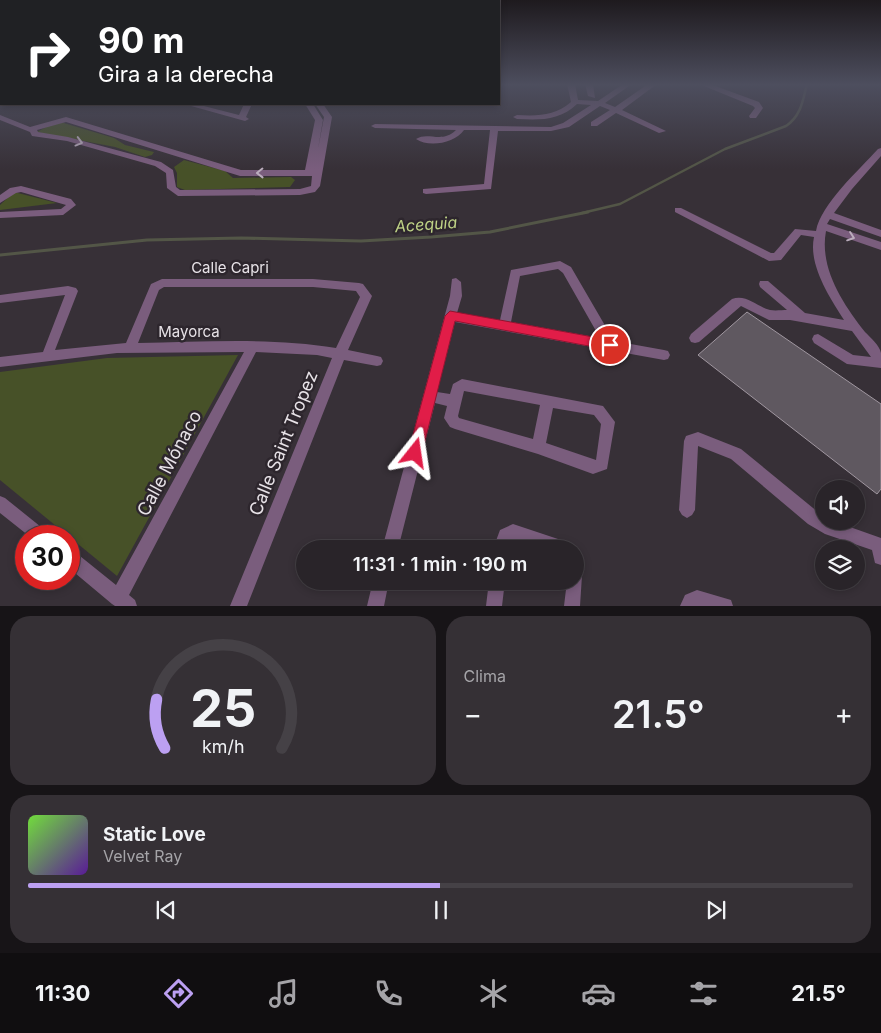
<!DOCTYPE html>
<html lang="es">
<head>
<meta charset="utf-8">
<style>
	body { margin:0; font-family:Inter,sans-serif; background:#353035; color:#f1f3f6; height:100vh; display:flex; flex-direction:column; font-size:19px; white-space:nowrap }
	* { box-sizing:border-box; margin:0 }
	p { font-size:16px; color:#a5a4a8 }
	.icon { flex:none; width:28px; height:28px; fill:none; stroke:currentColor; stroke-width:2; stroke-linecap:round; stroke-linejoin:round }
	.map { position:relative; height:606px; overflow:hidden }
	.side { display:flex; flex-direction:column; gap:10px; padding:10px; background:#171417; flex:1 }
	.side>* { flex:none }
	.guide { position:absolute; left:0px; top:0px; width:500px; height:105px; box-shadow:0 2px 8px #0003,0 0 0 1px #454146; background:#202124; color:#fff; overflow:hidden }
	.buttons { position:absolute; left:815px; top:480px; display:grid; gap:10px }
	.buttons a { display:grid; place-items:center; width:50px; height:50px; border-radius:50%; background:#292429; box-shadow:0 2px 8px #0003,0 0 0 1px #454146; font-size:25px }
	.speed { position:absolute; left:15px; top:525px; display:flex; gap:10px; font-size:25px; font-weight:700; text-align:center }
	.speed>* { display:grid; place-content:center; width:65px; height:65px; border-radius:50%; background:#292429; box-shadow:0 2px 8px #0003,0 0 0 1px #454146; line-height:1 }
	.speed .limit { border:8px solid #d22; background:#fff; color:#111 }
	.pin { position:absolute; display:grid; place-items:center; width:42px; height:42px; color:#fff; margin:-21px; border:2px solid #fff; border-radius:50%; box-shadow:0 1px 5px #0007 }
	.me { position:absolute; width:55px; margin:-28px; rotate:15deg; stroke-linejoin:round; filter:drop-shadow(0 0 4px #0008) }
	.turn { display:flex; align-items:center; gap:18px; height:105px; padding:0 15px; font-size:22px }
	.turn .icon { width:65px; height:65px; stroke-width:2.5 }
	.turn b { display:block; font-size:35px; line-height:42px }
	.big { font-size:38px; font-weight:600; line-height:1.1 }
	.side .widget { flex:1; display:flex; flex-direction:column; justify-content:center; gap:8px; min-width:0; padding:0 18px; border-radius:20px; background:#353035 }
	.side .dial { align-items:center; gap:0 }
	.dial svg { height:130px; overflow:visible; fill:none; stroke:#454146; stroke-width:7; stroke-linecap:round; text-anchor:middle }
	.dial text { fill:#f1f3f6; stroke:none }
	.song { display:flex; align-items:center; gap:15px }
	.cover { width:60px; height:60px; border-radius:8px; background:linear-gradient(135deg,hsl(100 70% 55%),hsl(270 70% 35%)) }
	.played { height:5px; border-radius:2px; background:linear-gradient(90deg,#bca0f2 50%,#454146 50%) }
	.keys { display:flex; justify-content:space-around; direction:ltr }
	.heat { display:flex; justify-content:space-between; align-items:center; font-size:28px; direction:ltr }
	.side .tiles { flex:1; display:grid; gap:10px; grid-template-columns:1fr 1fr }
	.widget:last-child { grid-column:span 2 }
	.trip { position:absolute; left:296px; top:540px; width:288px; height:50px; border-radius:25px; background:#292429; box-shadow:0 2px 8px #0003,0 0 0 1px #454146; font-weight:600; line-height:50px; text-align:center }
	.tabs { display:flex; height:80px; justify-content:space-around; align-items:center; background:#100e10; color:#a5a4a8 }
	.tabs .icon { width:35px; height:35px }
	.tabs .current { color:#bca0f2 }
	.tabs b { font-size:22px; color:#f1f3f6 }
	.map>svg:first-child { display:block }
	.green { fill:#475128 }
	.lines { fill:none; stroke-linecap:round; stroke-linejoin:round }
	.stream-far1 { stroke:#535647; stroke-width:2.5 }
	.stream { stroke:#535647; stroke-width:3 }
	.building { fill:#5f5860; stroke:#a097a0 }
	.minor { fill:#7a5d7d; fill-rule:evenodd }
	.oneway { stroke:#bbadbd }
	.route { fill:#e11d48; stroke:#92132f }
	.labels { text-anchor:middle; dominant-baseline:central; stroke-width:5; stroke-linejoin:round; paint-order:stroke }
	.street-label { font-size:15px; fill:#e7e2e7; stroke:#2d262d }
	.water-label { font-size:16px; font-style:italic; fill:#bfd386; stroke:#2d262d }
	.near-street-label { font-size:18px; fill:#e7e2e7; stroke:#2d262d }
</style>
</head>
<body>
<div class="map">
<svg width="881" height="606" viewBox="0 0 881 606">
	<rect width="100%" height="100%" fill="#373037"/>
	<path class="green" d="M57 121 114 138 125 145 154 152 152 155 145 157 115 147 37 132Z
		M184 160 225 171 233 178 291 177 295 180 290 187 185 190 177 187V173L174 167Z
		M14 192 57 203 0 210V205Z
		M238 355 117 576 0 480V372L107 358Z"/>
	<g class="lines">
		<path class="stream-far1" d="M582 213 620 204 725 149 786 126C801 116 803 100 807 84"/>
		<path class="stream" d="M0 255 147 240 241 238 361 241 431 237 490 232 588 212"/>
	</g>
	<path class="building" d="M747 312 881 404V489L877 494 698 355Z"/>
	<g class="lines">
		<path class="minor" d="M567 84H575L578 100 598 101 623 84H632L605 103 615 107 648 84H657L622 110 666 131 659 133 616 113 597 126H591V122L610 110 600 106 569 127 551 131H498L491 189 426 194 423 193V189L484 184 490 130H464C455 143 429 148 416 139 428 131 442 144 456 130L375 128 371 126 375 124 551 127 563 123 591 105 577 104C559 121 540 120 517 119L513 117 517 115C538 116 555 116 571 102Z
			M585 84H593L595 98 588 96Z
			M699 84H710L759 102 763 108 756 118H750L749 116 755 108 753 106Z
			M0 87H1V91H0Z
			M184 104H196L239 115 244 104H252L246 117 249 119 245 121Z
			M305 104H313L323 120 318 149 324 117 315 104H323L332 117 320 186 315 192 300 195 178 196 167 188 166 173 155 166 67 141 32 136 30 132 0 120V115L30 127 66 117 241 170H305L315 120ZM66 122 240 176H312L311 186 300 189 180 190 176 187 173 170 161 162 68 137 38 132 37 130Z
			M881 148V156L852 189 834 213 881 230V237L830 219 827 224 881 242V250L826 231C819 268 843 304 865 332 870 337 880 346 881 353 881 358 881 363 881 368L847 364 814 343 812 339 814 335 818 334 853 355 871 357 852 331 790 320H769L741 306 699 342 695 343 691 342 689 338 691 334 732 299C747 294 757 307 770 310 775 311 782 310 787 310L760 287 759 284 760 281H768L805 313 844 320C830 298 808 265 814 237L801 235 781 260 769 261 675 212V208H681L771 253H774L795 229 816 231C821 204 859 170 878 149Z
			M21 186 71 199 76 205 63 215 0 218V212L61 209 66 205 21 192 16 193 0 203V195L10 188Z
			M560 261 571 267 614 341 664 350 668 351 670 355 668 359 664 360 455 322 437 392 450 394 453 384 462 379 603 406 615 422 607 469 593 474 538 454 455 429 450 427 444 418 447 406 435 403 398 549H382L450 296 452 279 456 278 461 282 462 296 457 313 500 320 511 270ZM558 269 563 273 600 338 511 322 520 276ZM464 391 540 405 533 439 459 418 458 416ZM553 408 594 415 601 424 596 460 546 443Z
			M162 279H313L359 283 363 284 372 296 348 350 377 356 381 357 383 361 381 365 377 366 344 360 247 606H230L332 358 317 355 256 352 129 595 135 600 137 606H115L112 604 69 568V550L75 552 116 585 244 352 117 353 0 367V357L43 352 65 295 0 303V295L68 286 76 288 78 291 55 350 126 343 151 284ZM164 287H313L356 291 360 297 336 348C272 337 203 342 138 343L159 290Z
			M698 432 741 449 824 517V521H833L881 538V565L875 563 872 550 825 534 808 524 731 459 698 446 695 510 692 515 687 518 682 515 679 510 684 441 686 436Z
			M0 496 5 498 46 531 49 536H29L0 513Z
			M513 524 570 543 572 549H540L513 540 509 549H493L500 530Z
			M575 552 581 554 583 560 580 606H564L567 581H575Z
			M373 581H389L384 606H367Z
			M489 581H505L502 606H486Z
			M697 590 731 600 733 606H680L685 595Z"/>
	</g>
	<defs><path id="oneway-chevron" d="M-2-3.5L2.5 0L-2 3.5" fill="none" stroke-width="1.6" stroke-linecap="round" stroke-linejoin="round" transform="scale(1.25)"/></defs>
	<g class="oneway">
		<use href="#oneway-chevron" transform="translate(79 142) rotate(15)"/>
		<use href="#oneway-chevron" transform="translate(260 173) rotate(179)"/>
		<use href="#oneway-chevron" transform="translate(851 237) rotate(19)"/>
	</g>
	<linearGradient id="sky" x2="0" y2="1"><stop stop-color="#1e1a1e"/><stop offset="0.5" stop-color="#4d4e5e"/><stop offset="1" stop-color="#4d4e5e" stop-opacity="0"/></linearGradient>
	<rect width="881" height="169" fill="url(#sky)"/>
	<path class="route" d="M450 311 610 340 616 345 610 350 455 321 422 453 420 458 415 460 410 458 408 453 445 316Z"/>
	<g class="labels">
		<g class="street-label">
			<text x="230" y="267">Calle Capri</text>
			<text x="189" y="331">Mayorca</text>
		</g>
		<g class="water-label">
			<text transform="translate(426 224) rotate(-4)">Acequia</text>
		</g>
		<g class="near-street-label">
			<text transform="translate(283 443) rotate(-68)">Calle Saint Tropez</text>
			<text transform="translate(169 463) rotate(-62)">Calle Mónaco</text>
		</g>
	</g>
</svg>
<div class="buttons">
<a><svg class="icon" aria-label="sound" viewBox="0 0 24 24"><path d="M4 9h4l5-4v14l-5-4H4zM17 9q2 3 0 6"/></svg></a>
<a><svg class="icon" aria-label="layers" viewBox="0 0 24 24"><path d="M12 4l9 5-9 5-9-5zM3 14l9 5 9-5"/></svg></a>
</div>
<div class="speed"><div class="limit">30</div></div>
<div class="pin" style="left:610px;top:345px;background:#d93025"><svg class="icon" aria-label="arrive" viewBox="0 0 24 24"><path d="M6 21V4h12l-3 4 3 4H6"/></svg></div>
<svg class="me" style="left:415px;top:453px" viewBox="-20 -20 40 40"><path d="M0-17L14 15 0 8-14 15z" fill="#e11d48" stroke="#fff" stroke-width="4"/></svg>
<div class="trip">11:31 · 1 min · 190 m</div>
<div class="guide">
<div class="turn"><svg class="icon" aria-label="right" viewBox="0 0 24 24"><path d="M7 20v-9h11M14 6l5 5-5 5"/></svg><div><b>90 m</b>Gira a la derecha</div></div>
</div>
</div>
<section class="side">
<div class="tiles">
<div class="widget dial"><svg viewBox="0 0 100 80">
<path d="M14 69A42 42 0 1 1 86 69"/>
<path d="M14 69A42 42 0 0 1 9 39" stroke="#bca0f2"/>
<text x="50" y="56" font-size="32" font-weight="700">25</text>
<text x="50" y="72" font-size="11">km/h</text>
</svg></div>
<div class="widget"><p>Clima</p>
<div class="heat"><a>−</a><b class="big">21.5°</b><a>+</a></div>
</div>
<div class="widget">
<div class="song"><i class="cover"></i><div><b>Static Love</b><p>Velvet Ray</p></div></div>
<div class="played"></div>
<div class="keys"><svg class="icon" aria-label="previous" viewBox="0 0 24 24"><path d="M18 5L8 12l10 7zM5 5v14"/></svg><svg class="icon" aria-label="pause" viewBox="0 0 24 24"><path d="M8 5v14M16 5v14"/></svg><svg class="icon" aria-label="next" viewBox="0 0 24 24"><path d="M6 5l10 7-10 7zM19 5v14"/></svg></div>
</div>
</div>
</section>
<nav class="tabs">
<b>11:30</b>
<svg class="icon current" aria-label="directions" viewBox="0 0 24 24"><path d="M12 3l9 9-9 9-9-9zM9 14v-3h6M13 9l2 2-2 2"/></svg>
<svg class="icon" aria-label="music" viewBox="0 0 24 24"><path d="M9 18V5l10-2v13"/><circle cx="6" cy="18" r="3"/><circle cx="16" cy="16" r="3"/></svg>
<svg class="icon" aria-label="phone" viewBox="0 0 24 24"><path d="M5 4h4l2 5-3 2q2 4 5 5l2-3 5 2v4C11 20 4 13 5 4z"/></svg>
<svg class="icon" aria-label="climate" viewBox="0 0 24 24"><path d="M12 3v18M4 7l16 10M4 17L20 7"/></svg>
<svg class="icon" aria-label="car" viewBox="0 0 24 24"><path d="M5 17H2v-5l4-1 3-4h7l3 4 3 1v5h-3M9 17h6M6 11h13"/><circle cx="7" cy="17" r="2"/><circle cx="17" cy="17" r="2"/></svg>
<svg class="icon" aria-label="filters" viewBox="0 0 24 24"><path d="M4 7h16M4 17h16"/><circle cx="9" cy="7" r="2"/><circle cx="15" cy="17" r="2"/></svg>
<b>21.5°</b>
</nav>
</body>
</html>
